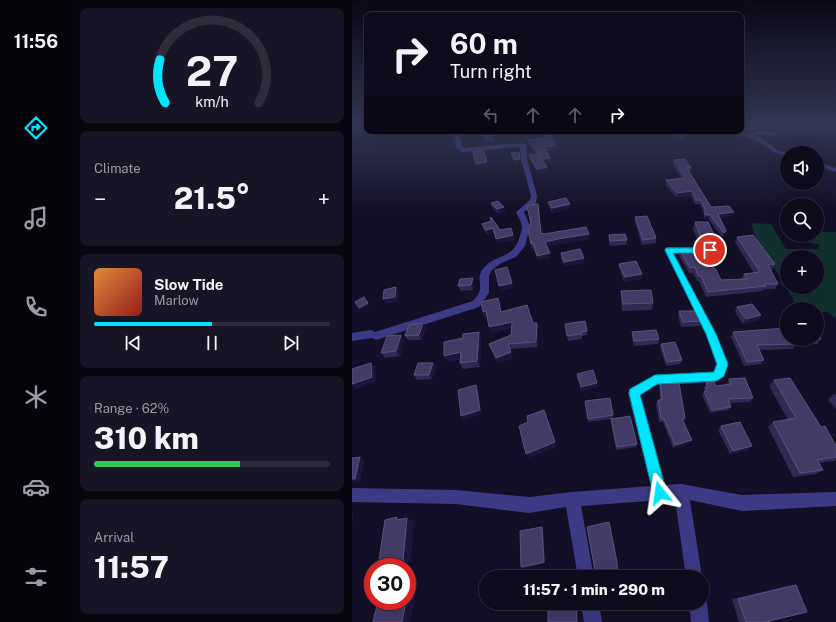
<!DOCTYPE html>
<html lang="en">
<head>
<meta charset="utf-8">
<style>
	body { margin:0; font-family:"Public Sans",sans-serif; background:#171425; color:#f1f3f6; height:100vh; display:flex; flex-direction:column; font-size:15px; white-space:nowrap }
	* { box-sizing:border-box; margin:0 }
	p { font-size:13px; color:#9b9ba3 }
	.icon { flex:none; width:22px; height:22px; fill:none; stroke:currentColor; stroke-width:2; stroke-linecap:round; stroke-linejoin:round }
	.map { position:relative; flex:1; overflow:hidden }
	.panel { display:flex; flex-direction:column; gap:8px; padding:8px; background:#08060f; width:280px }
	.panel>* { flex:none }
	.banner { position:absolute; left:12px; top:12px; width:380px; height:122px; border-radius:8px; box-shadow:0 4px 16px #0002,0 0 0 1px #2e2b3b; background:#0e0b1c; color:#f1f3f6; overflow:hidden }
	.fabs { position:absolute; left:428px; top:146px; display:grid; gap:8px }
	.fabs a { display:grid; place-items:center; width:44px; height:44px; border-radius:50%; background:#0e0b1c; box-shadow:0 4px 16px #0002,0 0 0 1px #2e2b3b; font-size:20px }
	.speed { position:absolute; left:12px; top:558px; display:flex; gap:8px; font-size:20px; font-weight:700; text-align:center }
	.speed>* { display:grid; place-content:center; width:52px; height:52px; border-radius:50%; background:#0e0b1c; box-shadow:0 4px 16px #0002,0 0 0 1px #2e2b3b; line-height:1 }
	.speed .limit { border:6px solid #d22; background:#fff; color:#111 }
	.pin { position:absolute; display:grid; place-items:center; width:34px; height:34px; color:#fff; margin:-17px; border:2px solid #fff; border-radius:50%; box-shadow:0 1px 4px #0007 }
	.me { position:absolute; width:44px; margin:-22px; rotate:345deg; stroke-linejoin:round; filter:drop-shadow(0 0 3px #0008) }
	.turn { display:flex; align-items:center; gap:14px; height:84px; padding:0 20px; font-size:18px }
	.turn .icon { width:52px; height:52px; stroke-width:2.5 }
	.turn b { display:block; font-size:28px; line-height:34px }
	.lanes { display:flex; align-items:center; height:38px; padding:0 20px; background:#0003; justify-content:center; gap:20px; direction:ltr }
	.lanes .off { opacity:.35 }
	.big { font-size:30px; font-weight:800; line-height:1.1 }
	.panel .card { flex:1; display:flex; flex-direction:column; justify-content:center; gap:6px; min-width:0; padding:0 14px; border-radius:8px; background:#171425 }
	.panel .dial { align-items:center; gap:0 }
	.dial svg { height:104px; overflow:visible; fill:none; stroke:#2e2b3b; stroke-width:7; stroke-linecap:round; text-anchor:middle }
	.dial text { fill:#f1f3f6; stroke:none }
	.song { display:flex; align-items:center; gap:12px }
	.cover { width:48px; height:48px; border-radius:6px; background:linear-gradient(135deg,hsl(30 70% 55%),hsl(0 70% 35%)) }
	.played { height:4px; border-radius:2px; background:linear-gradient(90deg,#00e5ff 50%,#2e2b3b 50%) }
	.keys { display:flex; justify-content:space-around; direction:ltr }
	.heat { display:flex; justify-content:space-between; align-items:center; font-size:22px; direction:ltr }
	.charge { height:6px; border-radius:3px; background:linear-gradient(90deg,#34c759 62%,#2e2b3b 0) }
	.trip { position:absolute; left:127px; top:570px; width:230px; height:40px; border-radius:20px; background:#0e0b1c; box-shadow:0 4px 16px #0002,0 0 0 1px #2e2b3b; font-weight:800; line-height:40px; text-align:center }
	main { display:flex; flex:1; min-height:0 }
	.tabs { display:flex; flex-direction:column; width:72px; justify-content:space-around; align-items:center; background:#06040b; color:#9b9ba3 }
	.tabs .icon { width:28px; height:28px }
	.tabs .active { color:#00e5ff }
	.tabs b { font-size:18px; color:#f1f3f6 }
	.map>svg:first-child { display:block }
	.green { fill:#12302f; fill-rule:evenodd }
	.lines { fill:none; stroke-linecap:round; stroke-linejoin:round }
	.minor { fill:#3d3a85; fill-rule:evenodd }
	.wall { fill:#312854 }
	.shaded-wall { fill:#1d163a }
	.building { fill:#433a66; stroke:#5a527e }
	.route { fill:#00e5ff; stroke:#0095a6 }
</style>
</head>
<body>
<main>
<nav class="tabs">
<b>11:56</b>
<svg class="icon active" aria-label="directions" viewBox="0 0 24 24"><path d="M12 3l9 9-9 9-9-9zM9 14v-3h6M13 9l2 2-2 2"/></svg>
<svg class="icon" aria-label="music" viewBox="0 0 24 24"><path d="M9 18V5l10-2v13"/><circle cx="6" cy="18" r="3"/><circle cx="16" cy="16" r="3"/></svg>
<svg class="icon" aria-label="phone" viewBox="0 0 24 24"><path d="M5 4h4l2 5-3 2q2 4 5 5l2-3 5 2v4C11 20 4 13 5 4z"/></svg>
<svg class="icon" aria-label="climate" viewBox="0 0 24 24"><path d="M12 3v18M4 7l16 10M4 17L20 7"/></svg>
<svg class="icon" aria-label="car" viewBox="0 0 24 24"><path d="M5 17H2v-5l4-1 3-4h7l3 4 3 1v5h-3M9 17h6M6 11h13"/><circle cx="7" cy="17" r="2"/><circle cx="17" cy="17" r="2"/></svg>
<svg class="icon" aria-label="filters" viewBox="0 0 24 24"><path d="M4 7h16M4 17h16"/><circle cx="9" cy="7" r="2"/><circle cx="15" cy="17" r="2"/></svg>
</nav>
<section class="panel">
<div class="card dial"><svg viewBox="0 0 100 80">
<path d="M14 69A42 42 0 1 1 86 69"/>
<path d="M14 69A42 42 0 0 1 10 36" stroke="#00e5ff"/>
<text x="50" y="56" font-size="32" font-weight="700">27</text>
<text x="50" y="72" font-size="11">km/h</text>
</svg></div>
<div class="card"><p>Climate</p>
<div class="heat"><a>−</a><b class="big">21.5°</b><a>+</a></div>
</div>
<div class="card">
<div class="song"><i class="cover"></i><div><b>Slow Tide</b><p>Marlow</p></div></div>
<div class="played"></div>
<div class="keys"><svg class="icon" aria-label="previous" viewBox="0 0 24 24"><path d="M18 5L8 12l10 7zM5 5v14"/></svg><svg class="icon" aria-label="pause" viewBox="0 0 24 24"><path d="M8 5v14M16 5v14"/></svg><svg class="icon" aria-label="next" viewBox="0 0 24 24"><path d="M6 5l10 7-10 7zM19 5v14"/></svg></div>
</div>
<div class="card"><p>Range · 62%</p><b class="big">310 km</b><div class="charge"></div></div>
<div class="card"><p>Arrival</p><b class="big">11:57</b></div>
</section>
<div class="map">
<svg width="484" height="622" viewBox="0 0 484 622">
	<rect width="100%" height="100%" fill="#130f26"/>
	<path class="green" d="M399 223 419 224 434 249H466L467 245 456 242 452 235H465V232H484V318L475 312H465V309H447L404 238ZM435 257H465V287H435Z"/>
	<g class="lines">
		<path class="minor" d="M409 130 425 133V135L423 136 409 134 404 135 427 151 437 153H435V156L423 153 404 140 370 131H380L398 135V133Z
			M100 131H106L111 148 171 143 174 145 175 159 185 196 184 203 172 212 178 226 173 246 164 257 149 263 139 271 137 276V293L127 307 24 340 20 338 0 341V333L19 330 23 332 121 301C135 287 123 282 130 270 142 253 159 261 167 239 168 235 170 231 170 227 170 222 166 217 164 212L178 200 179 196 169 159 168 147 110 152 104 148Z
			M321 131H327L333 138 332 139H328Z
			M465 162 484 168V172L465 166Z
			M316 247H358L362 250 358 253H322L364 334 376 364 372 377 364 382 305 385 289 395 313 485 329 484 390 495 484 492V506L390 511 338 500 350 577V578L334 577 323 499 229 506 242 577H226L214 507 177 513 104 504 0 502V488L104 490 177 497 220 492 299 486 276 393 278 389 303 375 361 372 364 364 354 334 312 250Z
			M350 596 352 597 355 603 357 622H339L337 603H350Z
			M229 603H247L250 622H232Z"/>
	</g>
	<path class="wall" d="M389 123 411 129 396 133 387 131H389Z
		M427 123H462L464 124 462 127 454 128 456 129 454 132H441Z
		M176 140 204 145 205 150 195 151 198 158 199 163H192L195 172 186 173 178 159 177 155 185 154 177 144Z
		M322 160 339 168 338 172 359 207 380 216 368 218 373 236 370 237 356 219 352 220V214L348 204H343L339 196 324 197 313 184 314 180 330 179 321 164Z
		M196 202 218 204V209L200 213 197 206Z
		M139 203 152 207 153 211 146 214 140 207Z
		M175 207 189 233 192 234 237 239 206 244 195 246 198 258 186 260 182 248 180 249 176 230 178 223Z
		M435 208V215L433 212Z
		M283 217 304 238V243L290 245 283 222Z
		M343 222 363 237 360 245H347L341 229Z
		M130 224 161 235 162 240 145 243 142 232 135 235 131 229Z
		M257 235 275 240 274 245 258 246 257 240Z
		M385 237 423 264 420 270H419L426 284 423 289H412L411 291 354 297 347 281H345L341 273H337L326 254 327 249 349 257 360 268 369 280 389 279 392 274 402 273 383 242Z
		M209 253 232 258V263L212 266 209 258Z
		M267 264 290 279 272 282 267 268Z
		M122 283 121 290 109 291 106 286Z
		M269 291 301 303 300 310 270 311 269 298Z
		M148 304 149 312 181 323 186 328V347L158 349 161 357 146 364 137 344 159 335V328L139 333 135 317 133 318 131 312Z
		M385 307 407 320 391 324 383 312Z
		M327 311 350 321 348 326 329 327 326 316Z
		M213 324 235 331V335L230 336V339L216 341Z
		M74 327 70 340H56L53 336Z
		M127 332 129 338 128 367 111 369 108 363 109 359 96 362 111 338Z
		M280 332 307 339 306 344 282 346 280 336Z
		M381 332 469 339 465 344 444 343V344L441 349 407 350 412 360 409 364 392 366 379 337Z
		M52 340 48 356 33 358 29 353Z
		M309 344 330 360 328 364 314 366 308 348Z
		M81 363 84 367 80 379 65 380 62 375Z
		M225 374 245 387 229 391 226 378Z
		M377 379 401 398 398 402 377 403 379 407 376 410 358 413 350 395 353 389 352 387 354 383 364 386 376 384 375 383Z
		M422 380 469 427 484 446V460L482 461 467 463 471 470 464 474 441 477 416 427 421 422 436 420 417 386Z
		M308 382 333 418 332 422 340 440 338 444 321 448 311 422H307L304 404 306 400H308L307 386Z
		M482 394H484V409L476 400Z
		M233 401 261 415V419L236 422Z
		M259 419 285 444 284 447 264 450 259 423Z
		M369 426 397 450 378 454 366 430Z
		M190 527 191 529 193 563 171 568 169 567Z
		M444 585 413 622H387L380 599 435 586Z"/>
	<path class="shaded-wall" d="M412 126 411 129 396 133 398 130Z
		M133 140H142V144L134 145Z
		M204 145 205 150 193 151V147Z
		M198 158 199 163H192L191 159Z
		M168 159 169 163 163 164 162 160Z
		M135 162 136 167 126 168 124 164Z
		M195 167V172L186 173 185 169Z
		M340 191 339 196 324 197 325 193Z
		M218 204V209L200 213V208Z
		M152 207 153 211 146 214 145 209Z
		M382 212 380 216 364 218 366 214Z
		M353 215H358L356 219 352 220Z
		M141 228 142 232 135 235 134 230Z
		M374 231 373 236 370 237 372 233Z
		M237 234V239L206 244 194 247 193 242 206 239Z
		M161 235 162 240 145 243 144 239Z
		M198 253V258L186 260 185 256Z
		M232 258V263L212 266V262Z
		M290 274V279L272 282 273 277Z
		M121 278 122 283 121 290 119 285Z
		M160 283 161 288 149 291 147 286Z
		M44 287 47 292 46 301 34 304 31 299Z
		M12 297 18 306 9 310 7 308Z
		M134 311 136 317 133 318 131 312Z
		M409 315 407 320 391 324 394 319Z
		M160 322 162 327 139 333 137 327Z
		M71 323 74 327 70 340 67 335Z
		M185 323 186 328V347L184 342Z
		M127 332 129 338 128 367 125 361Z
		M49 335 52 340 48 356 44 351Z
		M109 352 112 358 96 362 92 356Z
		M159 352 161 357 146 364 144 358Z
		M19 363 23 367 24 381 4 389 0 385V384Z
		M81 363 84 367 80 379 77 375Z
		M245 383V387L229 391V387Z
		M124 385 126 389 130 414 111 420 109 416Z
		M340 440 338 444 321 448 323 445Z
		M203 442 204 447 177 458 174 454Z
		M400 446 397 450 378 454 381 451Z
		M8 457 13 460 8 482 0 483V479Z
		M0 513H2L0 523Z
		M45 517 52 520H44Z
		M55 518 62 521 59 562 42 567H29Z
		M190 527 191 529 193 563 192 562Z
		M56 592 64 593 58 622H50L54 601H55Z
		M224 603H225L226 622H225Z"/>
	<path class="building" d="M389 123H410L412 126 398 130 389 128Z
		M433 123H462L464 124 449 125 456 129H442Z
		M131 131H137L142 140H133Z
		M194 131H197L204 145 193 147 198 158 191 159 176 140 193 138Z
		M131 150 135 162 124 164 121 152Z
		M167 152 168 159 162 160 159 153Z
		M187 154 195 167 185 169 177 155Z
		M333 159 339 168H335L359 207 377 206 382 212 366 214 374 231 372 233 358 215H353V209L349 200H344L340 191 325 193 314 180 334 178 322 160Z
		M214 198 218 204 200 208 196 202Z
		M146 201 152 207 145 209 139 203Z
		M186 204 189 233 192 234 234 227 237 234 206 239 193 242 198 253 185 256 181 243 179 244 176 230 179 222 175 207 177 205Z
		M295 216 304 238 291 240 283 217Z
		M139 217 148 230 159 228 161 235 144 239 141 228 134 230 130 224 139 221 138 218Z
		M343 222H356L363 237 349 238Z
		M273 234 275 240 258 241 257 235Z
		M401 235 423 264 416 265 426 284H412L414 286 356 292 349 276H346L343 267 338 268 327 249H344L349 257H353L360 268H363L369 280 395 279 392 274 408 272 385 237Z
		M228 249 232 258 212 262 209 253Z
		M284 261 290 274 273 277 267 264Z
		M155 267 160 283 147 286 143 270Z
		M121 278 119 285 106 286 108 279Z
		M44 287 43 297 31 299 32 290Z
		M299 290 301 303 271 304 269 291Z
		M12 297 16 303 7 308 3 302Z
		M146 298 149 312 175 305 181 323H185L184 342 156 344 159 352 144 358 137 344 159 335 160 322 137 327 134 311 131 312 129 302Z
		M400 304 409 315 394 319 385 307Z
		M327 311H345L350 321 331 322Z
		M233 321 235 331 229 332 230 334 215 336 213 324Z
		M71 323 67 335 53 336 57 325Z
		M434 328H435V339H441L444 344 405 345 412 360 395 362 381 332Z
		M304 330 307 339 282 341 280 332Z
		M127 332 125 361 108 363 109 352 92 356V342L111 338V334Z
		M465 332 469 339H465Z
		M49 335 44 351 29 353 35 336Z
		M323 342 330 360 315 362 309 344Z
		M19 363 20 377 0 384V369Z
		M66 363H81L77 375H62Z
		M241 370 245 383 229 387 225 374Z
		M393 378 401 398 376 399 379 407 360 410 352 391H355L353 388 356 387 354 383 362 382 364 386 379 384 377 379Z
		M438 378 469 427 473 426 484 446V457L465 460 471 470 448 473 421 422 444 418 422 380Z
		M308 382 327 383 333 418 330 419 340 440 323 445 312 419H309L306 400H310Z
		M124 385 128 410 109 416 106 390Z
		M258 398 261 415 236 419 233 401Z
		M192 410 203 442 174 454 167 426 176 422 175 416Z
		M278 416 285 444 265 447 259 419Z
		M388 422 400 446 381 451 369 426Z
		M8 457 3 479H0V458Z
		M45 517 44 520 55 518 51 561 29 567H26L33 520Z
		M257 522 265 562 266 577H241L244 576 235 527Z
		M190 527 192 562 169 567 168 531Z
		M444 585 455 612 413 622H394L386 599Z
		M26 601H54L50 622H21Z
		M196 603H224L225 622H196Z"/>
	<linearGradient id="sky" x2="0" y2="1"><stop stop-color="#0a0815"/><stop offset="0.59" stop-color="#333752"/><stop offset="1" stop-color="#333752" stop-opacity="0"/></linearGradient>
	<rect width="484" height="210" fill="url(#sky)"/>
	<path class="route" d="M314 248H358L362 250 358 253H321L364 334 376 364 372 376 364 381 305 384 288 395 315 493 313 497 308 499 303 497 301 493 277 393 278 389 303 375 362 372 365 364 354 334 313 250Z"/>
</svg>
<div class="fabs">
<a><svg class="icon" aria-label="sound" viewBox="0 0 24 24"><path d="M4 9h4l5-4v14l-5-4H4zM17 9q2 3 0 6"/></svg></a>
<a><svg class="icon" aria-label="search" viewBox="0 0 24 24"><circle cx="10" cy="10" r="6"/><path d="M15 15l6 6"/></svg></a>
<a>+</a>
<a>−</a>
</div>
<div class="speed"><div class="limit">30</div></div>
<div class="pin" style="left:358px;top:250px;background:#d93025"><svg class="icon" aria-label="arrive" viewBox="0 0 24 24"><path d="M6 21V4h12l-3 4 3 4H6"/></svg></div>
<svg class="me" style="left:308px;top:493px" viewBox="-20 -20 40 40"><path d="M0-17L14 15 0 8-14 15z" fill="#00e5ff" stroke="#fff" stroke-width="4"/></svg>
<div class="trip">11:57 · 1 min · 290 m</div>
<div class="banner">
<div class="turn"><svg class="icon" aria-label="right" viewBox="0 0 24 24"><path d="M7 20v-9h11M14 6l5 5-5 5"/></svg><div><b>60 m</b>Turn right</div></div>
<div class="lanes"><svg class="icon off" aria-label="left" viewBox="0 0 24 24"><path d="M17 20v-9H6M10 6l-5 5 5 5"/></svg><svg class="icon off" aria-label="ahead" viewBox="0 0 24 24"><path d="M12 20V5M6 11l6-6 6 6"/></svg><svg class="icon off" aria-label="ahead" viewBox="0 0 24 24"><path d="M12 20V5M6 11l6-6 6 6"/></svg><svg class="icon" aria-label="right" viewBox="0 0 24 24"><path d="M7 20v-9h11M14 6l5 5-5 5"/></svg></div>
</div>
</div>
</main>
</body>
</html>
